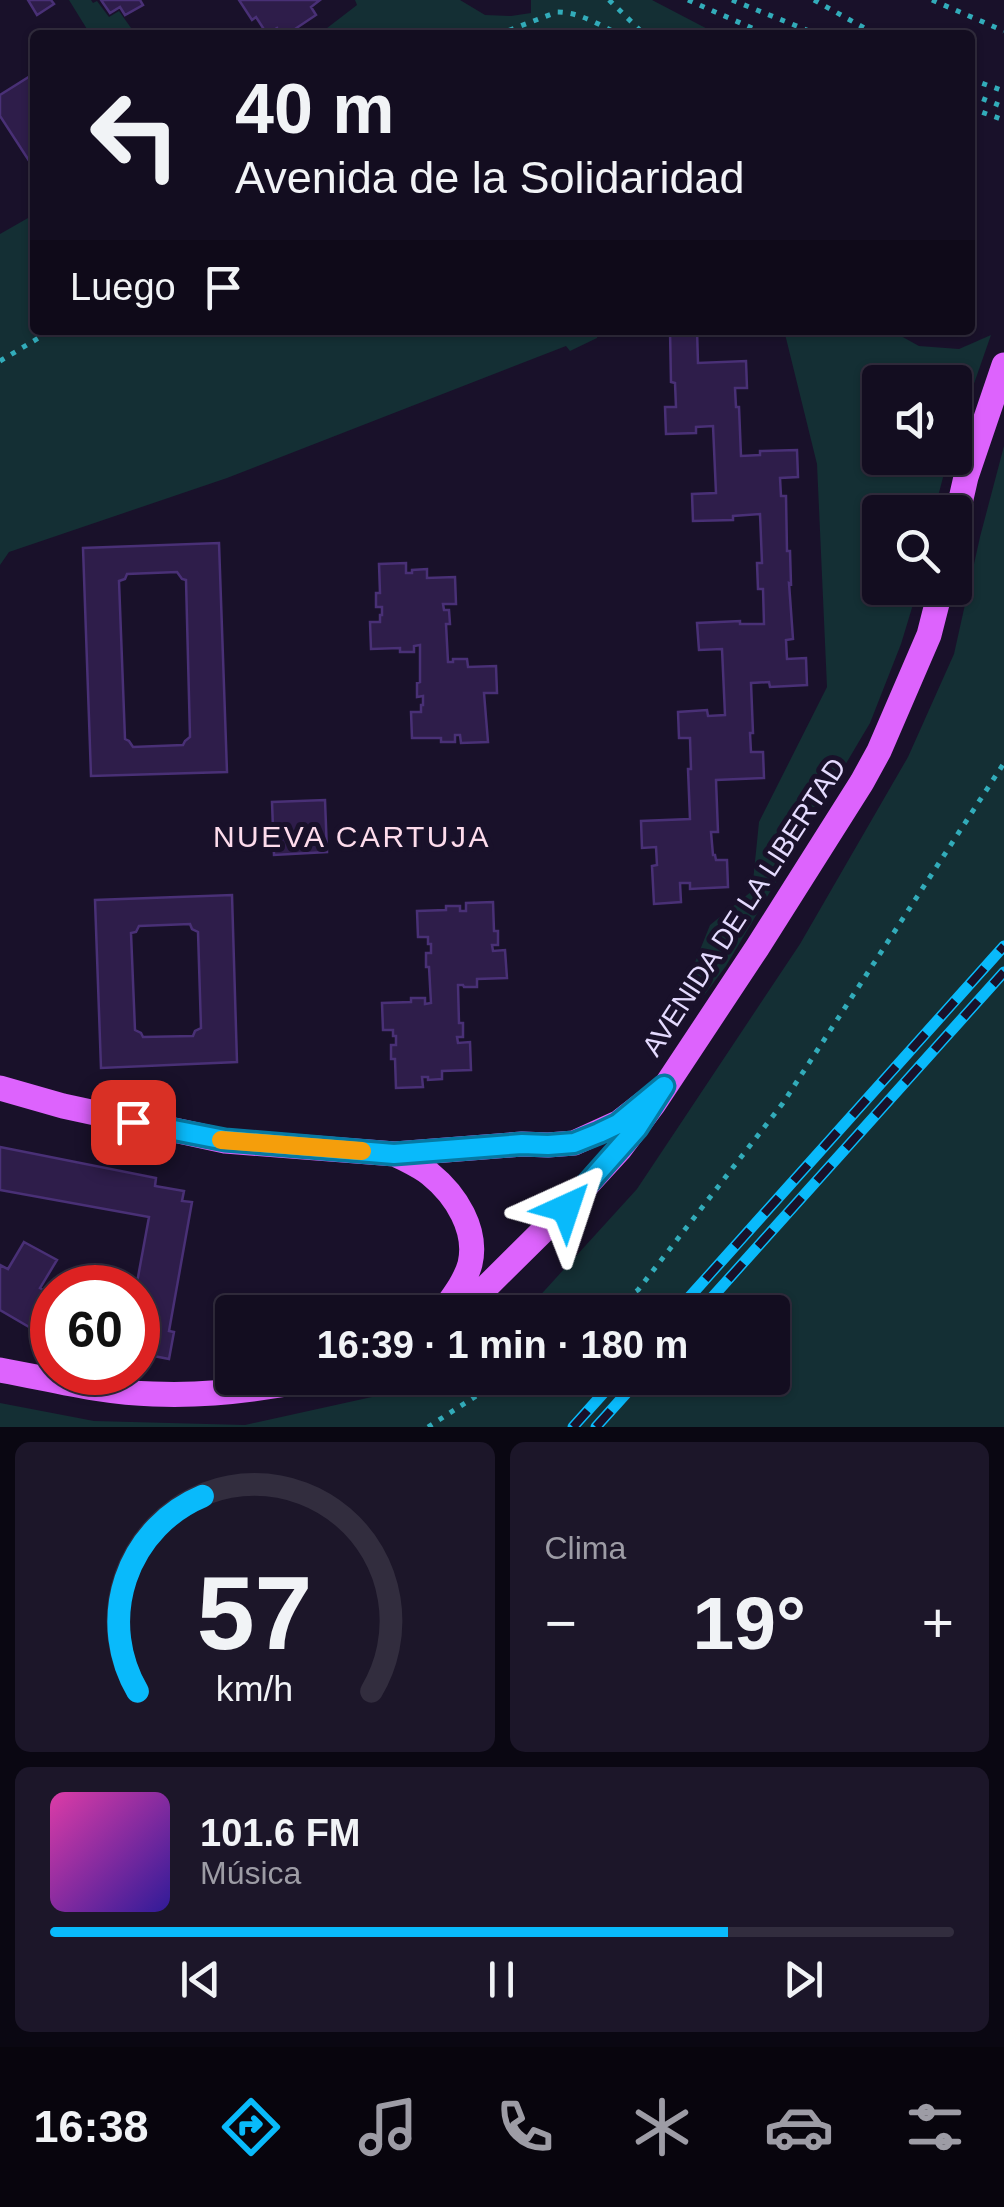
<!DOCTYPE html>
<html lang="es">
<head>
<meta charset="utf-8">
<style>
	body { margin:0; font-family:Helvetica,sans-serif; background:#1c1629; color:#f1f3f6; height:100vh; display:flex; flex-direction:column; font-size:38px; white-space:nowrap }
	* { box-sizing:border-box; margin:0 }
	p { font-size:32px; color:#9d9ca5 }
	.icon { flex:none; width:55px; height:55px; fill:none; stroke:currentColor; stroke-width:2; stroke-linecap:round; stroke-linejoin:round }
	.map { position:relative; height:1427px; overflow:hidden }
	.sheet { display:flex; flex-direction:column; gap:15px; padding:15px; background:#0a0712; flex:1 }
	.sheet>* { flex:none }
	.banner { position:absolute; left:30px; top:30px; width:945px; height:305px; border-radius:10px; box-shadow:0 2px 8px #0004,0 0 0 2px #322d3e; background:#130d20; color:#f1f3f6; overflow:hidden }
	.controls { position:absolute; left:862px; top:365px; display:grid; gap:20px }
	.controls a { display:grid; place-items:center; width:110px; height:110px; border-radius:10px; background:#130d20; box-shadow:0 2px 8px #0004,0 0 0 2px #322d3e; font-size:50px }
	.speed { position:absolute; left:30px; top:1265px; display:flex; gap:20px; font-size:50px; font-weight:700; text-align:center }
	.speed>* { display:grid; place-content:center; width:130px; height:130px; border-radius:50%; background:#130d20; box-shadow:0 2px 8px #0004,0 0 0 2px #322d3e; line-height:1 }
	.speed .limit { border:15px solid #d22; background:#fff; color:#111 }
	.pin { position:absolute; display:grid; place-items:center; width:85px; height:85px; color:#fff; margin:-42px; border-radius:20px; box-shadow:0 5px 15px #0006 }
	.me { position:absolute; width:110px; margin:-55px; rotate:42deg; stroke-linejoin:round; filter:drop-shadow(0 0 8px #0008) }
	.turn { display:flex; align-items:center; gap:35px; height:210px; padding:0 40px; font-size:45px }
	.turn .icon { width:130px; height:130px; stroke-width:2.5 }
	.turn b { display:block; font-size:70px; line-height:85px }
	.then { display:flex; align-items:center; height:95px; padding:0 40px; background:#0003; gap:20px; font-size:38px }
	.big { font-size:75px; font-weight:600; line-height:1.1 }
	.sheet .widget { flex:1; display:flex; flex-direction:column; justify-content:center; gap:15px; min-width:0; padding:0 35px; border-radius:15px; background:#1c1629 }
	.sheet .dial { align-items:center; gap:0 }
	.dial svg { height:260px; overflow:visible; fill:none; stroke:#322d3e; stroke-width:7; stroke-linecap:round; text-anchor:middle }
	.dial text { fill:#f1f3f6; stroke:none }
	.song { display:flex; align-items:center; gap:30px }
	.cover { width:120px; height:120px; border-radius:15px; background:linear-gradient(135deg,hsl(320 70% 55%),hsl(250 70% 35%)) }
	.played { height:10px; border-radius:5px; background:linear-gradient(90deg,#09bafb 75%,#322d3e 75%) }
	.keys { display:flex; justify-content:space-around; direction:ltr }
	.heat { display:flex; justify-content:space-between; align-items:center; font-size:55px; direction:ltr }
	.sheet .tiles { flex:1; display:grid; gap:15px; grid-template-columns:1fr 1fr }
	.widget:last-child { grid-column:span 2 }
	.trip { position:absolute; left:215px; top:1295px; width:575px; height:100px; border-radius:10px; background:#130d20; box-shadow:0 2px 8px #0004,0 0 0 2px #322d3e; font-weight:600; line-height:100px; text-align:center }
	.tabs { display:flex; height:160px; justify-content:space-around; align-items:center; background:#08050d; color:#9d9ca5 }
	.tabs .icon { width:70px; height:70px }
	.tabs .active { color:#09bafb }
	.tabs b { font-size:45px; color:#f1f3f6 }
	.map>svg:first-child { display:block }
	.green { fill:#142f34 }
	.building { fill:#2e1d4a; stroke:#493076; stroke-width:2.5; fill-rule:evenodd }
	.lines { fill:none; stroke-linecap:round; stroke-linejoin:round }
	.path { stroke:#32acba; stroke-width:5; stroke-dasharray:5 8; stroke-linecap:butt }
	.primary { stroke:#dd63fd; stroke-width:25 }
	.rail-casing { stroke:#09bafb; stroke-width:11 }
	.rail { stroke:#19112a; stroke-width:8; stroke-dasharray:22; stroke-linecap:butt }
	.route-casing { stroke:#0679a3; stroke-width:25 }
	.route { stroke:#09bafb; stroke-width:18 }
	.slow { stroke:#f59e0b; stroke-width:18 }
	.labels { text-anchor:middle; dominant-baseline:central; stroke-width:10; stroke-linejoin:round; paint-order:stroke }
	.street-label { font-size:28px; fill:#e4dafe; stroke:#19112a }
	.neighbourhood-label { font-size:30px; letter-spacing:2.5px; fill:#fedcec; stroke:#19112a }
</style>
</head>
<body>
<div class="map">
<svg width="1004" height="1427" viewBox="0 0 1004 1427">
	<rect width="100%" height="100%" fill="#19112a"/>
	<path class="green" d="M69 0H91L93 3 97 1 109 17 119 11 136 35 90 34Z
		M355 0H460L485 15 511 16 531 13V0H652L719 35H318L357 5Z
		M35 214V330H599L597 338 570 351 566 346 227 478 9 552 0 565V234Z
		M784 330H890L919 346 959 349 991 335 955 438V382H880V458H948L934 512H880V588H918L901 644 870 723 726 966 702 998 684 990 710 925 752 891 759 822 827 687 817 464Z
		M1004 446V1427H0V1403L94 1421 245 1425 390 1393 418 1378H772V1312H525L637 1189 800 944 908 757 954 654 980 537Z"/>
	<path class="building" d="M28 0H51L54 4 37 15Z
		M101 0H140L143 5 125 15 120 7 110 13Z
		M239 0H320L311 7 316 15 286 35H281L277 28 267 34 256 17 252 20Z
		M35 73V170L0 116V95Z
		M670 330H697L698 363 746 361 747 388H735L736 407H739L741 456 760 455V451L797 450 798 477 780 478 781 496H786L787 551H790L791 584 789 583 793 639 786 640 787 659 806 658 807 685 770 687 769 682 751 683 753 733H750L751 752H763L764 778 716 780 718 832H711L713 855H715L716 860H727L728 887 690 889V883H680L681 902 654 904 652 866 657 865 656 847 642 848 641 821 690 819 688 769H691L690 738H679L678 712 707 710 708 716 725 715 722 649 699 650 697 623 740 621V624H764L763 589H758L757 563H762L760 514 733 516V520L693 521 692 494 716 493 713 426 696 427V433L666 434 665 407H676L675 383 671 382Z
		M219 543 227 772 91 776 83 548ZM177 572 182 579 186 580 190 737 185 741 183 745 133 747 129 741 125 739 119 581 125 579 127 574Z
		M406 563V573H412V570L427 569V578L455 577 456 604H443L444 610H449L450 624H446L448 662H453V659H467L468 667 496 666 497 693H484L488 742 461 743 460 735H455V742H441V738H412L411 712H421V705H423V696L417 697V683L420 682V645L414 646V652H400V648L371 649 370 622H380V615H382V607H376V593H380L379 564Z
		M325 800 327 852 274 855 272 802Z
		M232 895 237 1062 101 1068 95 900ZM190 924 192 929 198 932 201 1028 195 1031 193 1036 143 1037 141 1033 135 1030 131 933 136 932 139 926Z
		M493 902 494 931H498V945H492L493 951 505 950 507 978 477 979V987H464L463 985H458L459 1023H463V1037H457L458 1043 470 1042 471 1070 442 1071V1079L428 1080V1077H422L423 1087 396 1088 395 1059H391V1045H396V1036H393V1030H383L382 1003 411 1002V998H425V1004L431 1003 429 967H426V953H431V944H428V937H418L417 911 446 910V906H460V911H466V903Z
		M0 1147 156 1178 155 1186 184 1191 182 1201 192 1202 169 1331 174 1332 169 1359 138 1353 136 1288 149 1217 0 1190Z
		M24 1242 57 1260 40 1288 52 1295V1304L36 1331 0 1310V1265L8 1269Z"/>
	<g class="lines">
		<path class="path" d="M609 0 645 35
			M688 0 768 35
			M732 0 819 35
			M814 0 877 35
			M932 0 1004 31
			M497 35 557 12C580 12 601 26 621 35
			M970 79 1004 91
			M970 94 1004 107
			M970 108 1004 120
			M0 361 52 330
			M603 1312 638 1290 783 1103 1004 763
			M428 1427 504 1378"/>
		<path class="primary" d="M955 525 966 477 1004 365
			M0 1088 63 1106 225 1141 395 1154 522 1144 548 1145 574 1143 618 1123 645 1102
			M395 1154C406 1160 420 1166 430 1174 456 1195 478 1230 470 1264 465 1282 452 1298 442 1312
			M461 1312 566 1208 620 1149 653 1105 757 948 862 782 879 751 929 635 941 588
			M0 1370C50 1379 102 1393 153 1394 207 1396 262 1390 314 1378"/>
		<g class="rail-casing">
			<path id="rail" d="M676 1312 1004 946
				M699 1312 1004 972
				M573 1427 617 1378
				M596 1427 640 1378"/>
		</g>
		<use href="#rail" class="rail"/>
	</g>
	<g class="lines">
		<g class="route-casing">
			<path id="route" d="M133 1122 225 1140 394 1154 522 1144 548 1145 574 1143 599 1133 618 1124 664 1086 637 1128 566 1208"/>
		</g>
		<use href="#route" class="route"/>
		<path class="slow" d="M221 1140 362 1151"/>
	</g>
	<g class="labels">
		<g class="street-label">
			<text transform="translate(744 907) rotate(-57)">AVENIDA DE LA LIBERTAD</text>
		</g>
		<g class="neighbourhood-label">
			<text x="352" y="836">NUEVA CARTUJA</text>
		</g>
	</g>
</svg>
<div class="controls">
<a><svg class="icon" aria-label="sound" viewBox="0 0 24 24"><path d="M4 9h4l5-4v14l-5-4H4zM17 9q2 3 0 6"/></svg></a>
<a><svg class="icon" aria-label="search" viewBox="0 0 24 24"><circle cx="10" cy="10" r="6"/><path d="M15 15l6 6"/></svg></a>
</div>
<div class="speed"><div class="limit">60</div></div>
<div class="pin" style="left:133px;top:1122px;background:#d93025"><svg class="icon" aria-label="arrive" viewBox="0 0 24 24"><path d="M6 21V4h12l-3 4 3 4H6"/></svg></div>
<svg class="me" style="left:566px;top:1208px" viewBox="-20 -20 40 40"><path d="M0-17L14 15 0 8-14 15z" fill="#09bafb" stroke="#fff" stroke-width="4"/></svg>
<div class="trip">16:39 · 1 min · 180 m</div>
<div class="banner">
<div class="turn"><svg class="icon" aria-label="left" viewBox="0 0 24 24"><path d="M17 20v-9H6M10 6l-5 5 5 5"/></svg><div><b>40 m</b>Avenida de la Solidaridad</div></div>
<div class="then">Luego<svg class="icon" aria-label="arrive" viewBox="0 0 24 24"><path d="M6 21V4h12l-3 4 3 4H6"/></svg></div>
</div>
</div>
<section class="sheet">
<div class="tiles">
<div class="widget dial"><svg viewBox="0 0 100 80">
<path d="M14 69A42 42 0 1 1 86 69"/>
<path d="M14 69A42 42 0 0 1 34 9" stroke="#09bafb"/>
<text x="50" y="56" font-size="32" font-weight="700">57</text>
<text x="50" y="72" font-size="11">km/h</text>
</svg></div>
<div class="widget"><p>Clima</p>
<div class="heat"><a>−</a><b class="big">19°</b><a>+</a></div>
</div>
<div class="widget">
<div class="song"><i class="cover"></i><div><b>101.6 FM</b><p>Música</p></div></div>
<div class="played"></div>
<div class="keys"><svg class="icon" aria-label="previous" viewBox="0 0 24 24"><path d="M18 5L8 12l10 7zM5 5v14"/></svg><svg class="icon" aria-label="pause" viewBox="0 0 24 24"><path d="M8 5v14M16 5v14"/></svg><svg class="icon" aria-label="next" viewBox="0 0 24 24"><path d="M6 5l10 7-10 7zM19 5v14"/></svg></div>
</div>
</div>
</section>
<nav class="tabs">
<b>16:38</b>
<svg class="icon active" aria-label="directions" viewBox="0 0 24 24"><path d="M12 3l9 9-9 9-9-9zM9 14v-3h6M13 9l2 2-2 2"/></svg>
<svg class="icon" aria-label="music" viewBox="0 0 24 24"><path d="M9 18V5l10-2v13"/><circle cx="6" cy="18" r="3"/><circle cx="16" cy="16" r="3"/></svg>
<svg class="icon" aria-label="phone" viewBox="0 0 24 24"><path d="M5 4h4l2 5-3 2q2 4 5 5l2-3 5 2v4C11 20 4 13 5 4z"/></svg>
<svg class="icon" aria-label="climate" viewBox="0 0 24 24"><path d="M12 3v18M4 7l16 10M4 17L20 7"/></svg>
<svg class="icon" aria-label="car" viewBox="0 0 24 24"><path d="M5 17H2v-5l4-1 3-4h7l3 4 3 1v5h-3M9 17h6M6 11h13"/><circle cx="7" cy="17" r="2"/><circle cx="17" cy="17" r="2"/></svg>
<svg class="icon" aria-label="filters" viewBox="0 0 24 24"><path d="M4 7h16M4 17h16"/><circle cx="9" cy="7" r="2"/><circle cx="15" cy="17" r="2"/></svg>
</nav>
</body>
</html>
